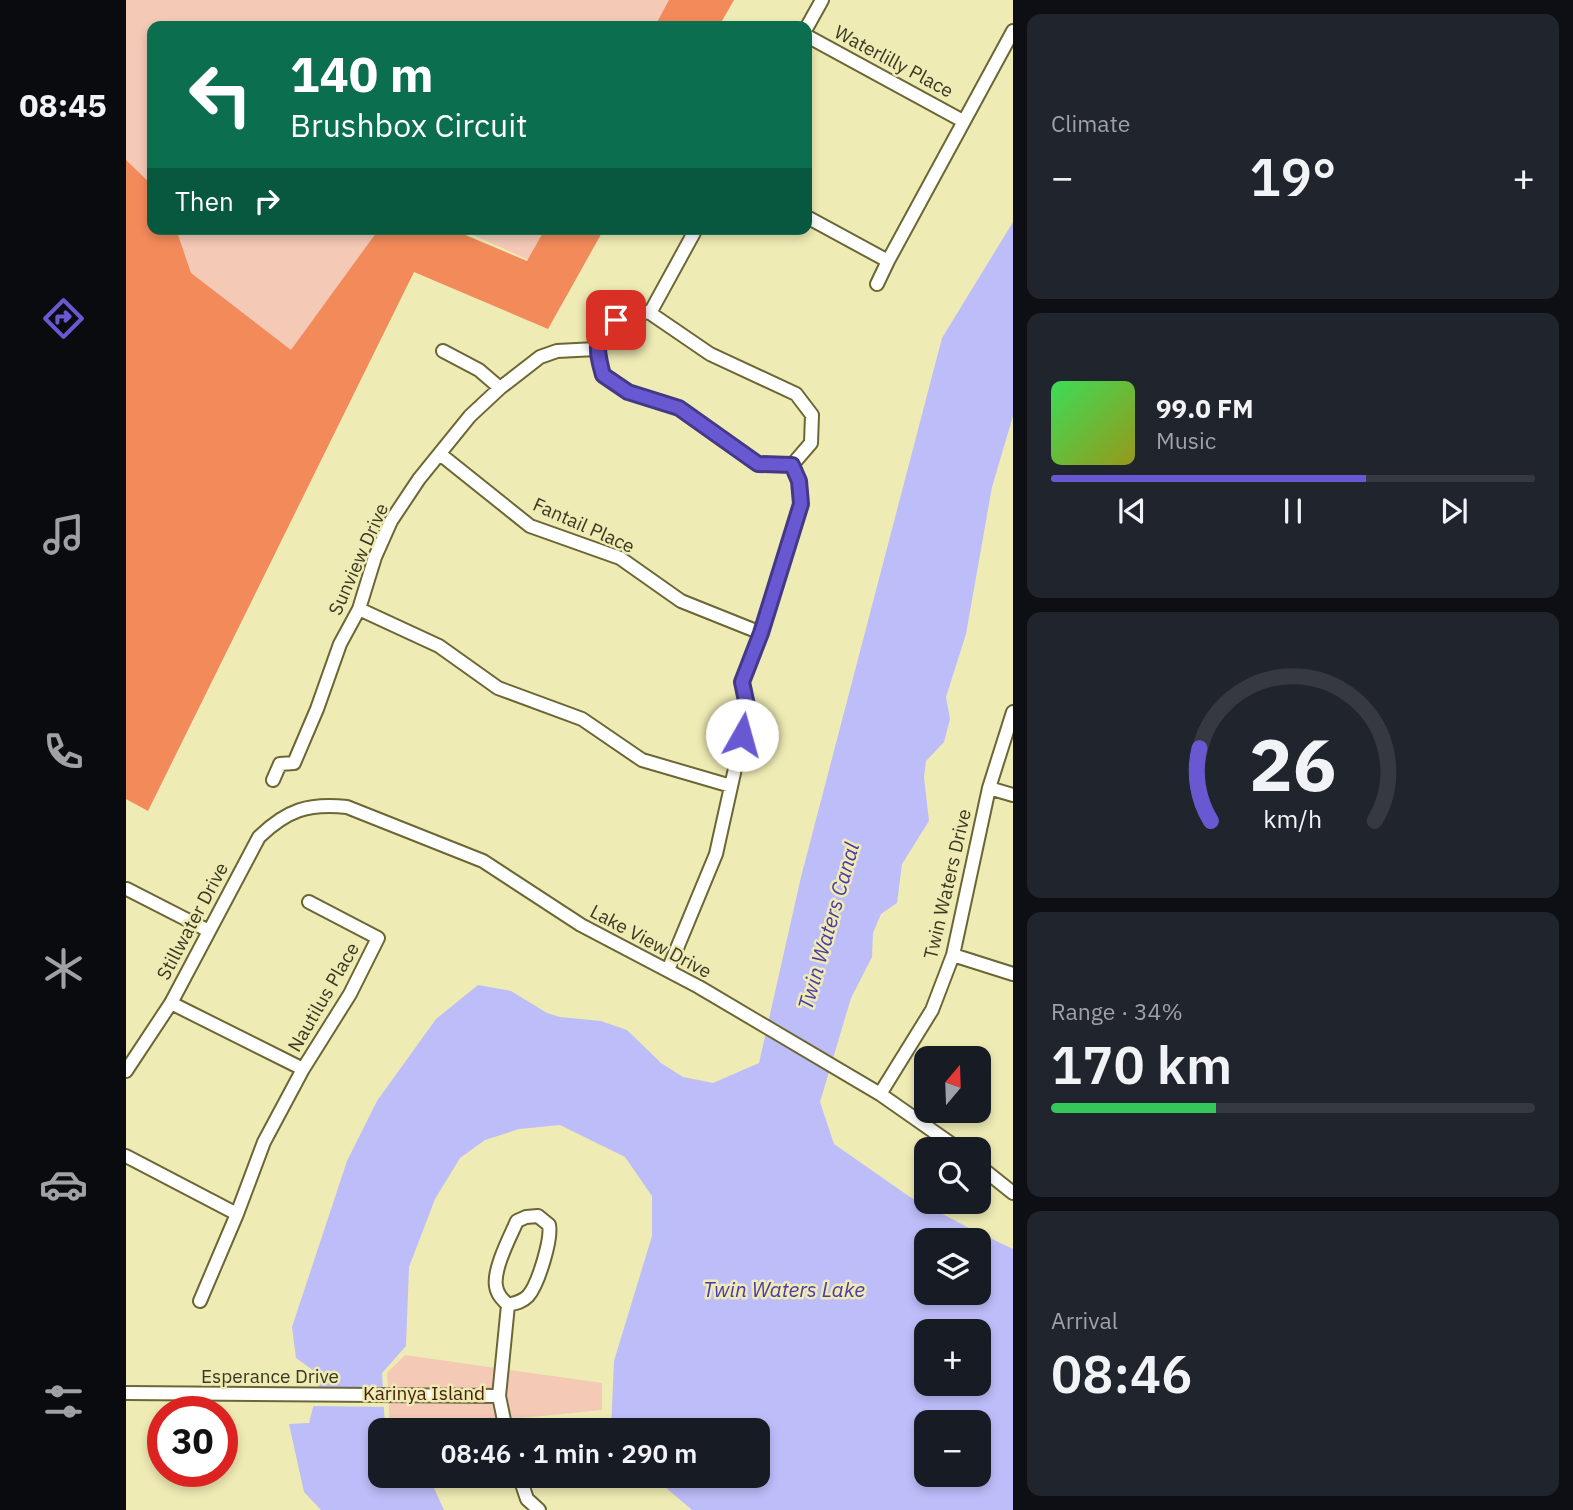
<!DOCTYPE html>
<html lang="en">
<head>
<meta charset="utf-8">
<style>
	body { margin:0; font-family:"IBM Plex Sans",sans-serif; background:#20242c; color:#f1f3f6; height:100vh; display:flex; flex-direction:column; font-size:26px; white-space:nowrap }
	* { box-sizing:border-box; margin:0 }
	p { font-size:23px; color:#9ea1a6 }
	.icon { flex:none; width:38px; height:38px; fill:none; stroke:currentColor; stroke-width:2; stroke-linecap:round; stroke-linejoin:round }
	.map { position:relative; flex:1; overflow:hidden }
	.sheet { display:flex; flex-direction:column; gap:14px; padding:14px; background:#0d0f14; width:560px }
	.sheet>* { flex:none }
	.hud { position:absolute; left:21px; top:21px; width:665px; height:214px; border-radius:14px; box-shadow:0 4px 10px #0003; background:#0b6e4f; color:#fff; overflow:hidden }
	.needle { width:46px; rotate:19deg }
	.tools { position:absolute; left:788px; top:1046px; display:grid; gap:14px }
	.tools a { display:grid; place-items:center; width:77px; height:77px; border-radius:14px; background:#171b24; box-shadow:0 4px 10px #0003; font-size:35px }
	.speed { position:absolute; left:21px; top:1396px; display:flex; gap:14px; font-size:35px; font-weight:700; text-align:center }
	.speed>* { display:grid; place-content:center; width:91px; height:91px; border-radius:50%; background:#171b24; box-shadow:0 4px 10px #0003; line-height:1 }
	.speed .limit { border:10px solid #d22; background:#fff; color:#111 }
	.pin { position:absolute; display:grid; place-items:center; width:60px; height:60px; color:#fff; margin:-30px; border-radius:14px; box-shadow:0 4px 10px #0006 }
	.me { position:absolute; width:77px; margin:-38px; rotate:7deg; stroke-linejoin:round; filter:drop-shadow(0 0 5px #0008) }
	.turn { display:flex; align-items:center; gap:24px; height:147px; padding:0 28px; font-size:32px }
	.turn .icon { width:91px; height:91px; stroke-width:2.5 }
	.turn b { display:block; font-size:49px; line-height:60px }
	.then { display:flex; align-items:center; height:66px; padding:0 28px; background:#0003; gap:14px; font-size:26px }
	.big { font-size:52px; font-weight:600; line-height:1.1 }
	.sheet .widget { flex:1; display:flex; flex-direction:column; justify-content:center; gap:10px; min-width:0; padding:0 24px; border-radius:14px; background:#20242c }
	.sheet .dial { align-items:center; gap:0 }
	.dial svg { height:182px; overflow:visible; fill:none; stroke:#363941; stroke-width:7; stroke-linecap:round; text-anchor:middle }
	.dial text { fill:#f1f3f6; stroke:none }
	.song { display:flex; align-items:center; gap:21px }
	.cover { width:84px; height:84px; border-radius:10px; background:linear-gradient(135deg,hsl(130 70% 55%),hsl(60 70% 35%)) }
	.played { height:7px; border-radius:4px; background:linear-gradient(90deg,#6858d2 65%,#363941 65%) }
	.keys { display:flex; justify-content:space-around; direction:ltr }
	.heat { display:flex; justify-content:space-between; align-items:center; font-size:38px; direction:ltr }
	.charge { height:10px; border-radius:5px; background:linear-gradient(90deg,#34c759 34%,#363941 0) }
	.trip { position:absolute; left:242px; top:1418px; width:402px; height:70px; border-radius:14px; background:#171b24; box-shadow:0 4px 10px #0003; font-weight:600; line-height:70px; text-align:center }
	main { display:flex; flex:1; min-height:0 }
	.tab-bar { display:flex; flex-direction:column; width:126px; justify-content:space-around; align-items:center; background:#090b0e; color:#9ea1a6 }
	.tab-bar .icon { width:49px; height:49px }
	.tab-bar .on { color:#6858d2 }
	.tab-bar b { font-size:32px; color:#f1f3f6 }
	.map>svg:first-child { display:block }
	.green { fill:#f4c9b6 }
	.forest { fill:#f38a5a }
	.water { fill:#bdbdfa; fill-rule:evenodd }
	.pier { fill:#eeebb4 }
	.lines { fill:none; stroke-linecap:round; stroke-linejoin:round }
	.minor-casing { stroke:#6b6735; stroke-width:16 }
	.minor { stroke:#fff; stroke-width:12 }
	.route-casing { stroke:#443988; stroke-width:18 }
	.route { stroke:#6858d2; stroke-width:12 }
	.labels { text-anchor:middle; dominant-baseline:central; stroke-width:5; stroke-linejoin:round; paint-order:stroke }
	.street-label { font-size:19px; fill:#3a3822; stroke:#eeebb4 }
	.park-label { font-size:19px; fill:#451d09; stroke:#eeebb4 }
	.water-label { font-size:21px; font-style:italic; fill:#4d39aa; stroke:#eeebb4 }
</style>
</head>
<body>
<main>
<nav class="tab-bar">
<b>08:45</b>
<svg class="icon on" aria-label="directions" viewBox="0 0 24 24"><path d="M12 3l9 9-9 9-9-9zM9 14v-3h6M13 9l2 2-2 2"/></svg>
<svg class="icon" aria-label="music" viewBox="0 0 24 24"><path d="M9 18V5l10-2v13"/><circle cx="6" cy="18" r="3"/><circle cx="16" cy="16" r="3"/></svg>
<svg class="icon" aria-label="phone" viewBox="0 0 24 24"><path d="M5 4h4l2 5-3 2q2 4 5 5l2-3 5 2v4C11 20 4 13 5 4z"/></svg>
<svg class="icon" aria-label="climate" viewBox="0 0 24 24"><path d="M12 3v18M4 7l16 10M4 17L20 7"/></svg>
<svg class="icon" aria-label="car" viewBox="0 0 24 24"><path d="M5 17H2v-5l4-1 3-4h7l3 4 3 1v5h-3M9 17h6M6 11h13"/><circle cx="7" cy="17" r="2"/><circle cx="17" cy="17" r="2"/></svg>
<svg class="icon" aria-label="filters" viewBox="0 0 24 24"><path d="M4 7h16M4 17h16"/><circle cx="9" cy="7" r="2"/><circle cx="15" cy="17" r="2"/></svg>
</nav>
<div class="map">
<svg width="887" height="1510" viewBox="0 0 887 1510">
	<rect width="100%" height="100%" fill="#eeebb4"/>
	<path class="green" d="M0 0H556L542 26H26V229H263L0 737Z
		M334 229H434L414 265Z
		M279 1355 476 1383V1410L312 1426C298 1432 277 1433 264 1426L261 1373Z"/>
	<path class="forest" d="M543 0H608L593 26H529Z
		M0 160 26 185V229H50L65 273 165 350 253 229H325L401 261 419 229H478L422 329 288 272 22 811 0 799Z"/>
	<path class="water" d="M887 222V416L866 487 840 634 820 697 824 719 818 742 800 761 798 777 803 821 776 864 771 903 755 914 747 933 746 957 725 998 694 1102 708 1144 784 1197 843 1228 887 1249V1510H566L525 1475H632V1430H485L488 1361 526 1236V1196L499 1157 434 1125 393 1129 359 1140 334 1158 309 1199 283 1267 280 1346 256 1373 259 1428 262 1430H254V1475H302L318 1510H195L178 1492 163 1424 183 1423 195 1376 170 1358 166 1327 221 1161 251 1101 310 1019 352 985 385 991 421 1013 434 1017 475 1021 501 1030 535 1063 557 1077 587 1083 633 1063 675 877 816 338ZM800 1241H852V1293H800ZM800 1332H852V1384H800ZM800 1423H852V1475H800Z"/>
	<path class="pier" d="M188 1387H260V1407L184 1406Z"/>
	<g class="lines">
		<g class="minor-casing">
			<path id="minor" d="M681 27 696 0
				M681 36 837 121
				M681 217 762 261 751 284
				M762 261 887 31
				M503 310 524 313 584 354 670 394 686 415 685 443 666 465 632 464 553 408 502 392 477 375C466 336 472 333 503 310Z
				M524 313 570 229
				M317 351 353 370 374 388
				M314 454 404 526 494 558 555 601 635 633
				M233 609 313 646 372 688 456 719 516 760 605 786
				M147 780 154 764 168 763 191 709 214 644 233 609 249 557 265 521 293 479 344 416 374 388 414 357 431 351 470 349
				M863 788 887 795
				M1 889 83 931
				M827 955 887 974
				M542 970 590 854 622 710 616 682 635 633 675 504 673 481 666 465
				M45 1003 177 1069
				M0 1071 45 1003 133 837C161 810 182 803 221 807L357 861 455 925 573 987 754 1094 834 1150
				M754 1094 806 1010 827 955 863 788 887 712
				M0 1156 111 1214
				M852 1165 887 1193
				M412 1216 423 1225C426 1239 412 1285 402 1296 396 1302 390 1303 382 1305 376 1299 371 1294 370 1286 367 1269 384 1237 391 1221L400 1217Z
				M74 1301 111 1214 138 1142 177 1069 224 994 252 938 183 902
				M0 1393 373 1396
				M380 1430 373 1396 382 1305
				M393 1475 401 1499 413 1510"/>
		</g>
		<use href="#minor" class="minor"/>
	</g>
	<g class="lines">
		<g class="route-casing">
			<path id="route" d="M490 320C467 337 470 349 477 375L502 392 553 408 632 464 666 465 673 481 675 504 635 633 616 682 622 710 616 735"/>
		</g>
		<use href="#route" class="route"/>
	</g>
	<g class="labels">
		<g class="street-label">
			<text transform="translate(768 61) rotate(28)">Waterlilly Place</text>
			<text transform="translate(458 525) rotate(24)">Fantail Place</text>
			<text transform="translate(232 559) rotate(-66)">Sunview Drive</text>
			<text transform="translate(821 884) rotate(-77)">Twin Waters Drive</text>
			<text transform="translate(66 921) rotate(-62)">Stillwater Drive</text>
			<text transform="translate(525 941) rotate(28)">Lake View Drive</text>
			<text transform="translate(197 997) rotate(-60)">Nautilus Place</text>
			<text x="144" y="1376">Esperance Drive</text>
		</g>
		<g class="park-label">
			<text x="298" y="1393">Karinya Island</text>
		</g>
		<g class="water-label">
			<text transform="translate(702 926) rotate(-74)">Twin Waters Canal</text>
			<text x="658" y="1289">Twin Waters Lake</text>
		</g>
	</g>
</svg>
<div class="tools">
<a><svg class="needle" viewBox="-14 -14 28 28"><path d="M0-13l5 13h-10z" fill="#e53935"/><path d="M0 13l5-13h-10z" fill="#9ea1a6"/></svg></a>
<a><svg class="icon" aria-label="search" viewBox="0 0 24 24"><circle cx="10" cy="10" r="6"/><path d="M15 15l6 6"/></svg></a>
<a><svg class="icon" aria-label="layers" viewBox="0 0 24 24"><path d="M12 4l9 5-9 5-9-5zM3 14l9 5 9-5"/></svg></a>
<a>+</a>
<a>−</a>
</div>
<div class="speed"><div class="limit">30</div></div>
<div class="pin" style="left:490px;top:320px;background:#d93025"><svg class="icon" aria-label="arrive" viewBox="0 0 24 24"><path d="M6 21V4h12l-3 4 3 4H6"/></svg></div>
<svg class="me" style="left:616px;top:735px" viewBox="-20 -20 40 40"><circle r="19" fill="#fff"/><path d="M0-13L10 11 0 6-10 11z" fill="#6858d2"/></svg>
<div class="trip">08:46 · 1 min · 290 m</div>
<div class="hud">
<div class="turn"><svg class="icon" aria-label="left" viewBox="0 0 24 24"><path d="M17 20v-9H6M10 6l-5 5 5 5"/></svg><div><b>140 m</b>Brushbox Circuit</div></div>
<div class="then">Then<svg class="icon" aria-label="right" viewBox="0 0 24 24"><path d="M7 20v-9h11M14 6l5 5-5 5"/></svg></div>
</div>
</div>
<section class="sheet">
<div class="widget"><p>Climate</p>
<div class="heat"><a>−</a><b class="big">19°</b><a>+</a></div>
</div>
<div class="widget">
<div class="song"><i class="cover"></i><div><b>99.0 FM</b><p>Music</p></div></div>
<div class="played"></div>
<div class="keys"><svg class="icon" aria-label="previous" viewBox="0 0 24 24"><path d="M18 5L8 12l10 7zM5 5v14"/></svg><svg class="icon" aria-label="pause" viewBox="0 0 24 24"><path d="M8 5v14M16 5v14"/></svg><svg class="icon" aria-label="next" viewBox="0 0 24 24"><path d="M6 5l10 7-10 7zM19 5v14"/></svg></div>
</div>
<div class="widget dial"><svg viewBox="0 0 100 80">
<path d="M14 69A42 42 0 1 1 86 69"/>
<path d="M14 69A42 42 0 0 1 9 37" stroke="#6858d2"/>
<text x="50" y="56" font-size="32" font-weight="700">26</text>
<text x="50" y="72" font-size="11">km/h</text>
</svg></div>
<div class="widget"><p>Range · 34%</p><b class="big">170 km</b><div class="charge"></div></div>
<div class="widget"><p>Arrival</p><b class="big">08:46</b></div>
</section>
</main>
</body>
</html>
